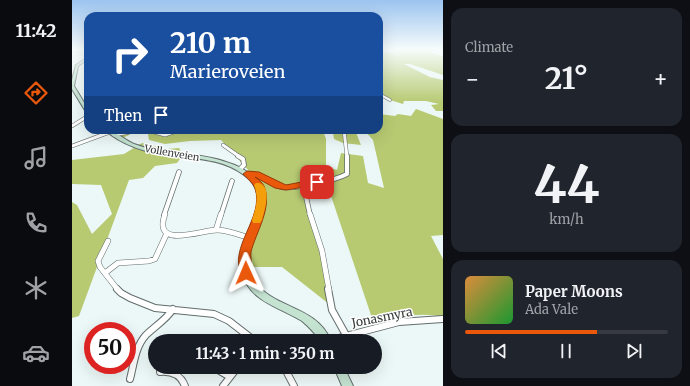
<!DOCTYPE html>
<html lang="en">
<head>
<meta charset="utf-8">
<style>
	body { margin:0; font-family:Merriweather,serif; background:#20242c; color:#f1f3f6; height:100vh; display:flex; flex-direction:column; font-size:15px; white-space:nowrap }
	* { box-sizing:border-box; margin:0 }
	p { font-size:13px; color:#9ea1a6 }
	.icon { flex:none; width:22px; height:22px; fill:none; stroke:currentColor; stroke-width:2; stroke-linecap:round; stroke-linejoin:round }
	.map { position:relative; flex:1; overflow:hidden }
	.drawer { display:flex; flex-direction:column; gap:8px; padding:8px; background:#0d0f14; width:247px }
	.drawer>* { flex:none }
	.top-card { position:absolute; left:12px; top:12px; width:299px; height:122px; border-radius:12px; box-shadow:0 4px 16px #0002; background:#1a4fa0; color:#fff; overflow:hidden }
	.speed { position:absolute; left:12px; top:322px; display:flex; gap:8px; font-size:20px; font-weight:700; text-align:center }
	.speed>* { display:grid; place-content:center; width:52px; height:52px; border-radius:50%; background:#171b24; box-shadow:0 4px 16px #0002; line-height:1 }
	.speed .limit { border:6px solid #d22; background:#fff; color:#111 }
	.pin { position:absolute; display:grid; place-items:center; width:34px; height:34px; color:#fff; margin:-17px; border-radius:8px; box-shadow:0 2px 6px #0006 }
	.me { position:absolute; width:44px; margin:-22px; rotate:359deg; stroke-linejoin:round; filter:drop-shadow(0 0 3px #0008) }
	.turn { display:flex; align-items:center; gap:14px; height:84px; padding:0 20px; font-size:18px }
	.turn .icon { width:52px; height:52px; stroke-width:2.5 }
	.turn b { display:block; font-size:28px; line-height:34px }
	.then { display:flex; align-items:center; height:38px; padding:0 20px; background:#0003; gap:8px; font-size:15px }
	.big { font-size:30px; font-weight:700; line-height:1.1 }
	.drawer .tile { flex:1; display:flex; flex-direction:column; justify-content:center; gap:6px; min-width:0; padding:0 14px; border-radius:12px; background:#20242c }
	.drawer .dial { align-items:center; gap:0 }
	.dial b { font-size:52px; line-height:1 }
	.song { display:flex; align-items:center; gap:12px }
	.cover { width:48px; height:48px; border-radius:6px; background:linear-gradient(135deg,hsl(30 70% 55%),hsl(130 70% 35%)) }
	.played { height:4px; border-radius:2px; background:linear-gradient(90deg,#ea580c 65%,#363941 65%) }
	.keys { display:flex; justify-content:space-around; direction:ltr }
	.heat { display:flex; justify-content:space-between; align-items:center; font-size:22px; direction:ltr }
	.trip { position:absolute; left:76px; top:334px; width:234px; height:40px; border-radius:20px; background:#171b24; box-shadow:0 4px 16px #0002; font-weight:700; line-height:40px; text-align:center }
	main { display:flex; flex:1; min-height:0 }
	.menu { display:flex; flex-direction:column; width:72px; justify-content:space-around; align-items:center; background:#090b0e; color:#9ea1a6 }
	.menu .icon { width:28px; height:28px }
	.menu .current { color:#ea580c }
	.menu b { font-size:18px; color:#f1f3f6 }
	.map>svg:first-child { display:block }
	.forest { fill:#b7ca72 }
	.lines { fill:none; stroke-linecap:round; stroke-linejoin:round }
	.street-far5-casing { stroke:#626d6c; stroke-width:2.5 }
	.street-far4-casing { stroke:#626d6c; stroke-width:3.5 }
	.street-far3-casing { stroke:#626d6c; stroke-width:4 }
	.street-far2-casing { stroke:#626d6c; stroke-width:5.5 }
	.street-far1-casing { stroke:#626d6c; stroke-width:6 }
	.street-casing { stroke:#626d6c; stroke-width:8 }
	.secondary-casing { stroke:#626d6c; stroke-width:2 }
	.street-far5 { stroke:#fff; stroke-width:2 }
	.street-far4 { stroke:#fff; stroke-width:2.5 }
	.street-far3 { stroke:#fff; stroke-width:3 }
	.street-far2 { stroke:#fff; stroke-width:4 }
	.street-far1 { stroke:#fff; stroke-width:5 }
	.street { stroke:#fff; stroke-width:6 }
	.secondary { fill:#c4e3d1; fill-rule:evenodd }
	.route { fill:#ea580c; stroke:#983908 }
	.slow { fill:#f59e0b }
	.labels { text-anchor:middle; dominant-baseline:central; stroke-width:3; stroke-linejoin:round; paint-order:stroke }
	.street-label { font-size:10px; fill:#383d3c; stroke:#fff }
	.near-street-label { font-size:12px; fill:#383d3c; stroke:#fff }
</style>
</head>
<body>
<main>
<nav class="menu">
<b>11:42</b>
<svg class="icon current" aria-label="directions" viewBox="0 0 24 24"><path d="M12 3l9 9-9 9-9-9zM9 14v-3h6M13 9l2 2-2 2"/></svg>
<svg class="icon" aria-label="music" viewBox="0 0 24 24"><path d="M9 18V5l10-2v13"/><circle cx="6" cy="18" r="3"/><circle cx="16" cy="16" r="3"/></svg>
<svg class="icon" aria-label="phone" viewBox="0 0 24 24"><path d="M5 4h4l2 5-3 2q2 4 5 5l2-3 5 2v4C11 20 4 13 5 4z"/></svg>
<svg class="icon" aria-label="climate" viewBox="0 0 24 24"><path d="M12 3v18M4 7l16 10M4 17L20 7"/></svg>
<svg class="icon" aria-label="car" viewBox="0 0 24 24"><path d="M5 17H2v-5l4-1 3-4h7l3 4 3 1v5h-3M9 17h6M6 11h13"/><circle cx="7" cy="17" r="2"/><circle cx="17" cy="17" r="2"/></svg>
</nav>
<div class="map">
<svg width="371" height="386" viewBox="0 0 371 386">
	<rect width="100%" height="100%" fill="#ecf8f7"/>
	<path class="forest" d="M320 49 361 51 358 52 371 56V75L338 64H332L358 77 371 80V111H364L359 105 367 104 354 101H332L331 104 315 99 307 93V51L327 54 320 51Z
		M344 109 371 119V235L359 236 371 259V317C349 311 323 318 301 321L254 181 233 186 262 308 210 267H176V253L193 196 186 181 149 140 118 141 93 144 77 140 76 134C63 130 62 132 51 138L42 133 51 130H283L289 145 271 143 262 139 261 132 251 131 254 139V166L265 170 269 153 291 156 296 183 312 188 301 140 292 130H307V114L323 116 326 114 339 116Z
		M70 143 95 149 107 148 111 155 105 163 83 166 71 178 57 180 7 316 0 318V202L5 205 20 234 40 214 29 185 0 184V160L52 154Z"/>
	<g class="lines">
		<g class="street-far5-casing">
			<path id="street-far5" d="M0 54 16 53"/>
		</g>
		<g class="street-far4-casing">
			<path id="street-far4" d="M307 94 318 100"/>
		</g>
		<g class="street-far3-casing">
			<path id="street-far3" d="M0 126 16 116
				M75 130 93 135 107 130
				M272 130 275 157
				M42 135 69 130
				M151 145 168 157
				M0 146 38 132"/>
		</g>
		<g class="street-far2-casing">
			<path id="street-far2" d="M166 156 171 159 172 165 168 169
				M175 174C189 173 196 184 209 187 221 190 264 180 275 174V156
				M229 186 233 192 238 215
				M92 215 107 172
				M149 215 160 181"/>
		</g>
		<g class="street-far1-casing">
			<path id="street-far1" d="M93 214C80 250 129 230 145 230 156 230 167 235 178 238
				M238 214 250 251 257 290
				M144 230 149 214
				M36 241 26 261 28 267 46 290
				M33 273 46 263 77 261 83 259 95 233"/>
		</g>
		<g class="street-casing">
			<path id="street" d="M45 289 49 293 58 298 83 308 142 314 157 321 183 341
				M256 289 260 310 274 335
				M255 341 327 322 371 319
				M141 367 158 377
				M212 367 222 386
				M88 372C99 371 109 375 113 386
				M58 379C62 364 63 347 74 335 83 326 94 320 101 309
				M151 386 166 367"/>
		</g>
		<g class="secondary-casing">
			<path id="secondary" d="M16 57V59L6 66 2 86 16 109V113L14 112 0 89V80L4 65Z
				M33 130C42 130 53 140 62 144 71 147 80 150 89 151 110 155 133 154 154 162 165 165 174 170 183 178 213 207 158 248 184 283 203 309 245 306 259 341H248C243 333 237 327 230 321 206 306 177 302 169 270 161 238 208 201 172 175 152 159 125 159 100 156 76 153 51 146 33 130Z
				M262 367H272L281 386H270Z"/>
		</g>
		<use href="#street-far5" class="street-far5"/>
		<use href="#street-far4" class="street-far4"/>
		<use href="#street-far3" class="street-far3"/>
		<use href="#street-far2" class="street-far2"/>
		<use href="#street-far1" class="street-far1"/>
		<use href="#street" class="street"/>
		<use href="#secondary" class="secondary"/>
	</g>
	<linearGradient id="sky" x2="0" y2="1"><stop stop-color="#9cc4f0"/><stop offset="0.48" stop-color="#f6fcfb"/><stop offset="1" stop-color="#f6fcfb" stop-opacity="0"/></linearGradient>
	<rect width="371" height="103" fill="url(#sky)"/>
	<path class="route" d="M175 171 187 172 214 185 245 179 249 182 245 185 214 190 203 188 183 177C186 179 190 182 192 186 201 207 184 232 179 252 178 260 182 270 178 276L174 278 170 276C155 247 193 218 183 188 181 183 175 178 171 174Z"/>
	<path class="slow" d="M184 183H187C201 187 192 211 190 220L188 223H181L180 220C184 208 187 198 182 185Z"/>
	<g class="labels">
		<g class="street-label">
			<text transform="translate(100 153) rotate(10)">Vollenveien</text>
		</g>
		<g class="near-street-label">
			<text transform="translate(310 317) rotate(-11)">Jonasmyra</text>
		</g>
	</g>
</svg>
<div class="speed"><div class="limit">50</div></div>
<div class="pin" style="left:245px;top:182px;background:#d93025"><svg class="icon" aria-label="arrive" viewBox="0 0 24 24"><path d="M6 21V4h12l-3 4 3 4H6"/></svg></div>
<svg class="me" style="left:174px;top:273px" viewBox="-20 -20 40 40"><path d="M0-17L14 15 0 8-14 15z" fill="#ea580c" stroke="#fff" stroke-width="4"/></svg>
<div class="trip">11:43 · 1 min · 350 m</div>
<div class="top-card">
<div class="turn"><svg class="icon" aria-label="right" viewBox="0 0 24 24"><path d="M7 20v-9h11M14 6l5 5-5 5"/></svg><div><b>210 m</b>Marieroveien</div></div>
<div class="then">Then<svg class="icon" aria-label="arrive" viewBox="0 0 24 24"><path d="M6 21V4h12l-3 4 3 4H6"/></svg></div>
</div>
</div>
<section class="drawer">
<div class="tile"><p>Climate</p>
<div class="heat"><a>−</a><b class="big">21°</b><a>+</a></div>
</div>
<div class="tile dial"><b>44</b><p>km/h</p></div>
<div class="tile">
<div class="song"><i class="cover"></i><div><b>Paper Moons</b><p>Ada Vale</p></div></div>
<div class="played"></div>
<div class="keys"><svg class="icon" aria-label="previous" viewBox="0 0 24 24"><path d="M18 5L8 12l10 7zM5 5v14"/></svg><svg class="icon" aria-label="pause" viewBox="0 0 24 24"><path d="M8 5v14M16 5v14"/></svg><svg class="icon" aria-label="next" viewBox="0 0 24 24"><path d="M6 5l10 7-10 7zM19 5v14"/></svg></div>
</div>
</section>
</main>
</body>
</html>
